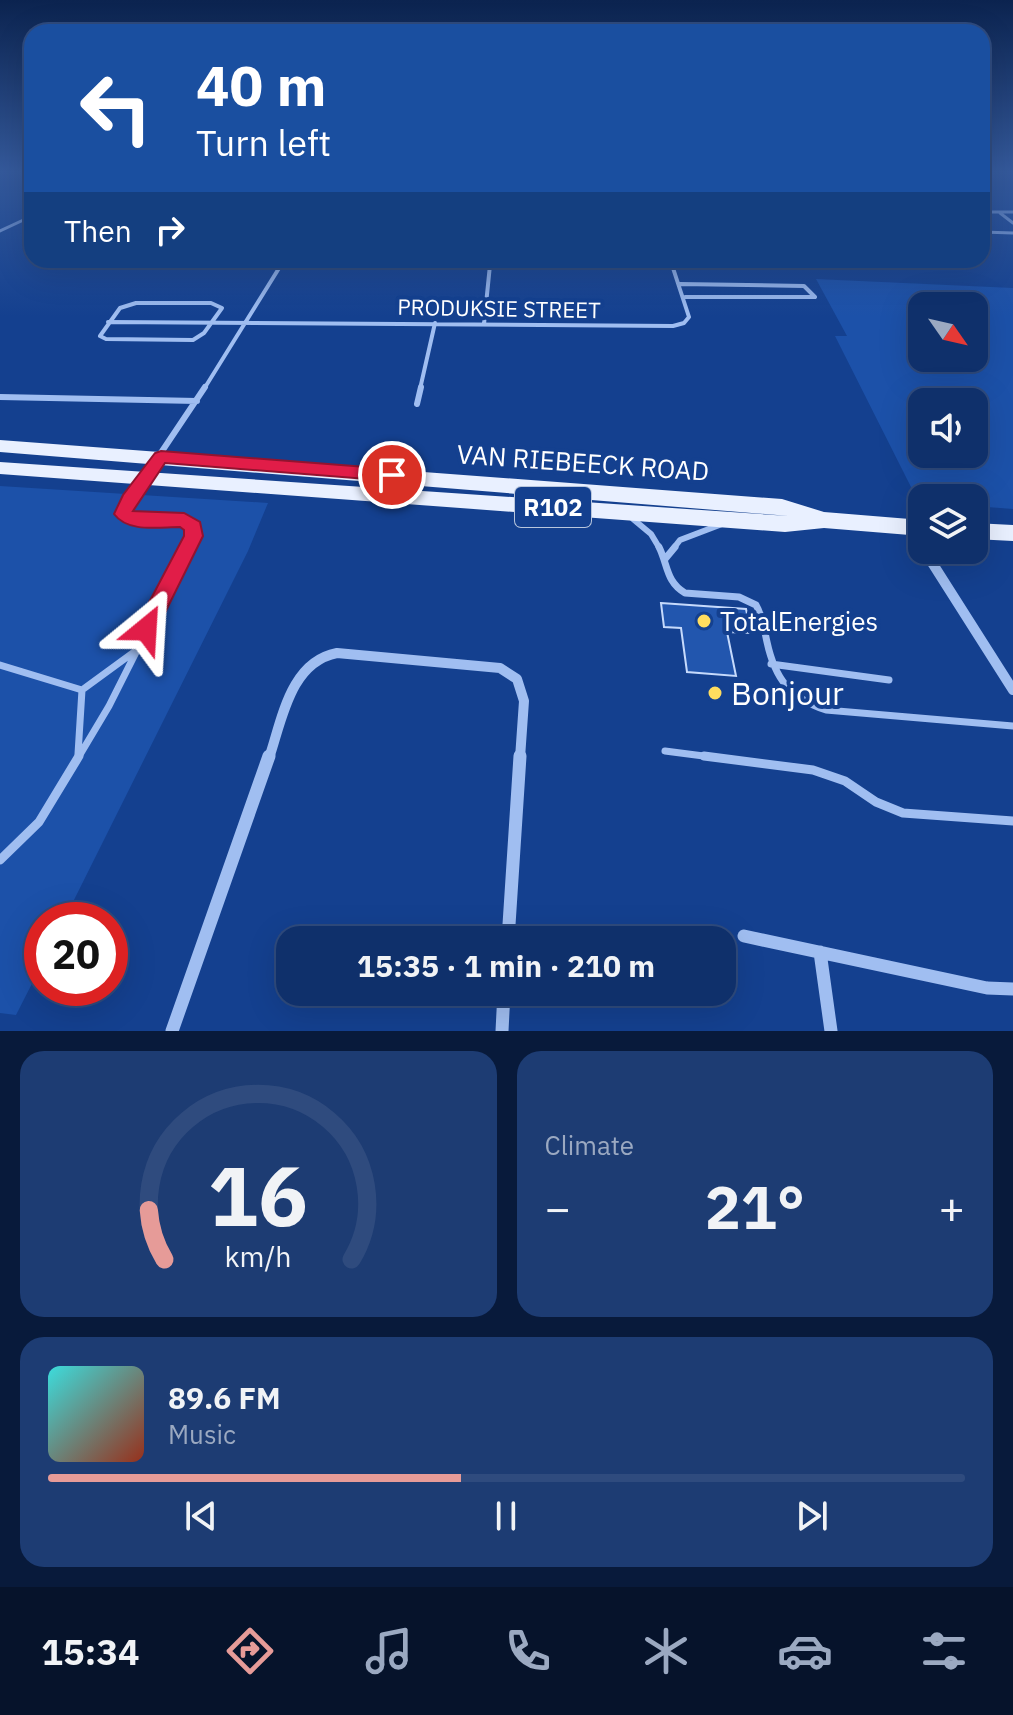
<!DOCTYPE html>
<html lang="en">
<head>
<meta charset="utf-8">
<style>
	body { margin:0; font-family:"IBM Plex Sans",sans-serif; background:#1d3c73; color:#f1f3f6; height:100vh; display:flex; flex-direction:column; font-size:30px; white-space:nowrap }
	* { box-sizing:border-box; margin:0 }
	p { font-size:26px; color:#9ba9c1 }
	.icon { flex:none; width:44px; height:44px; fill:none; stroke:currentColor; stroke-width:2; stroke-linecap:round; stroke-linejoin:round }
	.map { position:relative; height:1031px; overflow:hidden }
	.panel { display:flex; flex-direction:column; gap:20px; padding:20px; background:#081a3b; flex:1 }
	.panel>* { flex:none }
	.guide { position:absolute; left:24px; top:24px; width:966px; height:244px; border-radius:24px; box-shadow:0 8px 32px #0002,0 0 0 2px #2f4b7e; background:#1a4fa0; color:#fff; overflow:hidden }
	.needle { width:52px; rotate:124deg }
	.tools { position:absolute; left:908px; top:292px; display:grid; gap:16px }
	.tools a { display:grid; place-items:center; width:80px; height:80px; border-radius:16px; background:#0f306b; box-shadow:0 8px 32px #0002,0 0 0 2px #2f4b7e; font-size:40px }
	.speed { position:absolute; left:24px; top:902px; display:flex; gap:16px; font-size:40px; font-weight:700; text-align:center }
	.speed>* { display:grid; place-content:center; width:104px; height:104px; border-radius:50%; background:#0f306b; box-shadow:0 8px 32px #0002,0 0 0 2px #2f4b7e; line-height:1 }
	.speed .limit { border:12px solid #d22; background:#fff; color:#111 }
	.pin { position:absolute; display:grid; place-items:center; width:68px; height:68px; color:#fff; margin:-34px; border:4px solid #fff; border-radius:50%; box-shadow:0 2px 8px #0007 }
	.me { position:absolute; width:88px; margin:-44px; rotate:27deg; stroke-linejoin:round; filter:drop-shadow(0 0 6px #0008) }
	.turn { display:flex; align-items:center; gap:28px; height:168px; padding:0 40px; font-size:36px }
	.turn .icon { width:104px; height:104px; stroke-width:2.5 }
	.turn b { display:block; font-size:56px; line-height:68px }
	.then { display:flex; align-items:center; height:76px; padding:0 40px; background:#0003; gap:16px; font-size:30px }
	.big { font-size:60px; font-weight:800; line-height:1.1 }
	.panel .widget { flex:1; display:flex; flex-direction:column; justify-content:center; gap:12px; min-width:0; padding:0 28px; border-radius:24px; background:#1d3c73 }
	.panel .dial { align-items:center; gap:0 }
	.dial svg { height:208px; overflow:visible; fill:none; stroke:#2f4b7e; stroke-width:7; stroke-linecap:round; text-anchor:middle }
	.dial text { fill:#f1f3f6; stroke:none }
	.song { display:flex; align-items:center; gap:24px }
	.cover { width:96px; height:96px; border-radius:12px; background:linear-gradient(135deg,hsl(180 70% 55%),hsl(10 70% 35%)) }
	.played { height:8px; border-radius:4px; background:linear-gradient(90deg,#e69b98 45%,#2f4b7e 45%) }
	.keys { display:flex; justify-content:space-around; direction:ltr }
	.heat { display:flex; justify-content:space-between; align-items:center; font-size:44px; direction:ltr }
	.panel .tiles { flex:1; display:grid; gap:20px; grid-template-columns:1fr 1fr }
	.widget:last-child { grid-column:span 2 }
	.trip { position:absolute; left:276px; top:926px; width:460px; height:80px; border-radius:24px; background:#0f306b; box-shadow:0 8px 32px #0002,0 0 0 2px #2f4b7e; font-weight:800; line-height:80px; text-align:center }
	.menu { display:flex; height:128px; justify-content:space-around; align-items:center; background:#06132b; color:#9ba9c1 }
	.menu .icon { width:56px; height:56px }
	.menu .current { color:#e69b98 }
	.menu b { font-size:36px; color:#f1f3f6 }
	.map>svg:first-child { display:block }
	.green { fill:#1c51a9; fill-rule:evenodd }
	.building { fill:#2256ae; stroke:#c6dafc; stroke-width:2 }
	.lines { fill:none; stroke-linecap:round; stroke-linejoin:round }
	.service-far4 { stroke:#a0bef1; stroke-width:3 }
	.service-far3 { stroke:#a0bef1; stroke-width:4 }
	.service-far2 { stroke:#a0bef1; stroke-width:6 }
	.service-far1 { stroke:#a0bef1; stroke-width:7 }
	.service { stroke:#a0bef1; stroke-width:9 }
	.minor-far2 { stroke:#a0bef1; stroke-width:7 }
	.minor-far1 { stroke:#a0bef1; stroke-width:10 }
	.minor { stroke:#a0bef1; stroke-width:13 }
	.primary { fill:#e9f0ff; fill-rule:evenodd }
	.route { fill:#e11d48; stroke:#92132f; stroke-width:2 }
	.poi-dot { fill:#ffdd5f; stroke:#14408f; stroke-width:3 }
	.labels { text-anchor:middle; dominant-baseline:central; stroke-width:8; stroke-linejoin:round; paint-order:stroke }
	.far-street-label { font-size:22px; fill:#fff; stroke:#14408f }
	.shield { fill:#14408f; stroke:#b8c6dd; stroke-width:2 }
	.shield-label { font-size:24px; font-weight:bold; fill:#fff }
	.street-label { font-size:26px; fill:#fff; stroke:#14408f }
	.poi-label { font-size:26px; fill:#fff; stroke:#14408f; text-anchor:start }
	.near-poi-label { font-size:32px; fill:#fff; stroke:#14408f; text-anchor:start }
</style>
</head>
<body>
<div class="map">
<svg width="1013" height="1031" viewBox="0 0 1013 1031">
	<rect width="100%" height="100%" fill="#14408f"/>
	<path class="green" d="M816 279 1013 288V509L974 506V498H932L928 490 912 489 835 336H847ZM922 306H974V358H922ZM922 402H974V454H922Z
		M0 486 268 503 248 551 64 920H42V964L16 1015 0 1013Z"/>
	<path class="building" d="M661 603 746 609 751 633 727 632 736 676 687 672 681 628 664 627Z"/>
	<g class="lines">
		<path class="service-far4" d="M982 212H1013
			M1000 213 1013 223
			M0 231 32 216
			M982 232 1013 233
			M671 260 673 267
			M280 267 284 260
			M490 267V263"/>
		<path class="service-far3" d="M680 284 804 286 815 297H685
			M136 303H211L222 308 204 333 193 340 106 339 100 336 120 308Z
			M108 322 673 326 684 323 689 317 672 265
			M484 324 490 265
			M204 389 281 265
			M420 389 435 323"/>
		<path class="service-far2" d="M0 397 197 401
			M417 404 421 387
			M633 519 651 534 660 549
			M188 549 194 536 193 527C170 516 145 527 123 514L124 508 205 387
			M673 549 680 540 722 524"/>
		<path class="service-far1" d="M659 547C668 565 666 582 685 593L739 597 756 605C763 617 764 629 767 642 775 679 790 698 826 710L1013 726
			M665 559 675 547
			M771 664 889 680
			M0 665 82 690
			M82 690 134 652
			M665 751 719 758
			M78 754 82 690
			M78 758 109 706 189 547"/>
		<path class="service" d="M704 756 813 770 845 781 876 802 903 813 1013 821
			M0 860 39 822 79 756"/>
		<path class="minor-far2" d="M910 528 922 547"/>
		<path class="minor-far1" d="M924 550 1013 690
			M269 758C282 720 290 662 337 653L500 668 517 679 524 701 520 758"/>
		<path class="minor" d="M744 936 987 988 1013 989
			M508 940 520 756
			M820 952 831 1031
			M172 1031 269 756
			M502 1031 504 992"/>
		<path class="primary" d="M0 440 782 499 824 512 922 520V536L824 528 785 532 0 474V462L789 516 0 452Z
			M974 523 1013 525V541L974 539Z"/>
	</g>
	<linearGradient id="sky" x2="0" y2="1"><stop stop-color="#0b234f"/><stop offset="0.54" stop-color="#34599b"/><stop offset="1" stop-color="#34599b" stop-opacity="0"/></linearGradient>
	<rect width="1013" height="317" fill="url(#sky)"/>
	<path class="route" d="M161 451 392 469 400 475 392 481 165 463 133 511 184 513 200 522 203 536 154 635 146 638 138 635 135 629 184 536V530L180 527C159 527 128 533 114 514L123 495 155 453Z"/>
	<g class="poi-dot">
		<circle cx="704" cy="621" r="8"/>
		<circle cx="715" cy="693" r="8"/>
	</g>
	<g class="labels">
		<g class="far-street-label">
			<text transform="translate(499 308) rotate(1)">PRODUKSIE STREET</text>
		</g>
		<rect class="shield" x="515" y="487" width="76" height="40" rx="6"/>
		<g class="shield-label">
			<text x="553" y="507">R102</text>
		</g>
		<g class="street-label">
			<text transform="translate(583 462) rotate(4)">VAN RIEBEECK ROAD</text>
		</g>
		<g class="poi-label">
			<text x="720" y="621">TotalEnergies</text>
		</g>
		<g class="near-poi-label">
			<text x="731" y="693">Bonjour</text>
		</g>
	</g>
</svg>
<div class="tools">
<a><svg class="needle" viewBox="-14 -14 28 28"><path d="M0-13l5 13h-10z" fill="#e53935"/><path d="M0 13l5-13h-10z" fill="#9ba9c1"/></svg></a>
<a><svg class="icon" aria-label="sound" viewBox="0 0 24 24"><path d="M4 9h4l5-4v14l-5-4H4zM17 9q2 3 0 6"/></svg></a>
<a><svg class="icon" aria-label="layers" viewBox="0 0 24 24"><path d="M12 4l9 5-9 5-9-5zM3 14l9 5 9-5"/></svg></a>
</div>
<div class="speed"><div class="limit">20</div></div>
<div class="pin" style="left:392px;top:475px;background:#d93025"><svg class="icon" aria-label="arrive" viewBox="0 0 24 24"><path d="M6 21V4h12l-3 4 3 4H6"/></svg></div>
<svg class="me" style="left:146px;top:629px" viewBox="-20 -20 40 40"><path d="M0-17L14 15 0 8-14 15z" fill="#e11d48" stroke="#fff" stroke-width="4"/></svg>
<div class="trip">15:35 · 1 min · 210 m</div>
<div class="guide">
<div class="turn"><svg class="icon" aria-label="left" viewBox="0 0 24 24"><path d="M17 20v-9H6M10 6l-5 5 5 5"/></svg><div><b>40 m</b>Turn left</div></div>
<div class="then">Then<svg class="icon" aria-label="right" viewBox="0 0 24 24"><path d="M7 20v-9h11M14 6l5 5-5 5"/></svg></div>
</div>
</div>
<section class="panel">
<div class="tiles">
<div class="widget dial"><svg viewBox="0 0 100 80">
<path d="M14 69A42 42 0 1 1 86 69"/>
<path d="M14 69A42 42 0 0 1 8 50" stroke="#e69b98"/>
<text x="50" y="56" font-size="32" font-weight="700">16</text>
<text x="50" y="72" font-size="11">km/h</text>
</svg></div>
<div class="widget"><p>Climate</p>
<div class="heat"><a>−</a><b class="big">21°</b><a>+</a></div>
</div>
<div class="widget">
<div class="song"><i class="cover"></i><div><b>89.6 FM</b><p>Music</p></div></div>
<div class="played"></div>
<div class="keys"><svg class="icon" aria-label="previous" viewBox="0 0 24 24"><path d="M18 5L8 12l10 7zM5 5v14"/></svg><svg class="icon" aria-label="pause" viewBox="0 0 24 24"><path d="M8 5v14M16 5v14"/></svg><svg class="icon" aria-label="next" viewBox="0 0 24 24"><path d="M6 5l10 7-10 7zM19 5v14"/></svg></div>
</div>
</div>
</section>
<nav class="menu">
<b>15:34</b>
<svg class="icon current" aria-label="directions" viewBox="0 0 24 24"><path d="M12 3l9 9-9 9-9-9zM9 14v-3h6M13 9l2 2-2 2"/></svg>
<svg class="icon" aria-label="music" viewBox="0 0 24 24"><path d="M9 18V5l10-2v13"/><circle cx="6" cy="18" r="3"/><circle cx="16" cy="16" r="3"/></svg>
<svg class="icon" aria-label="phone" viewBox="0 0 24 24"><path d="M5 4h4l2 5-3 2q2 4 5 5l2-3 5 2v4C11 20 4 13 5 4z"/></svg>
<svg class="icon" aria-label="climate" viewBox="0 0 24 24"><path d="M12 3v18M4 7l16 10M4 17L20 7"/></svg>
<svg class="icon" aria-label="car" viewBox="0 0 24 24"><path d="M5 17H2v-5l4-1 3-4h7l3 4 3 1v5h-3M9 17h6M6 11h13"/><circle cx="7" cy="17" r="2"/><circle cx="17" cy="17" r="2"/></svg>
<svg class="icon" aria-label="filters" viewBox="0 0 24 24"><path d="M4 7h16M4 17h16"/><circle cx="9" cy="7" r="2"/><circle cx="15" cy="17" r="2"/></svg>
</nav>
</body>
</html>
